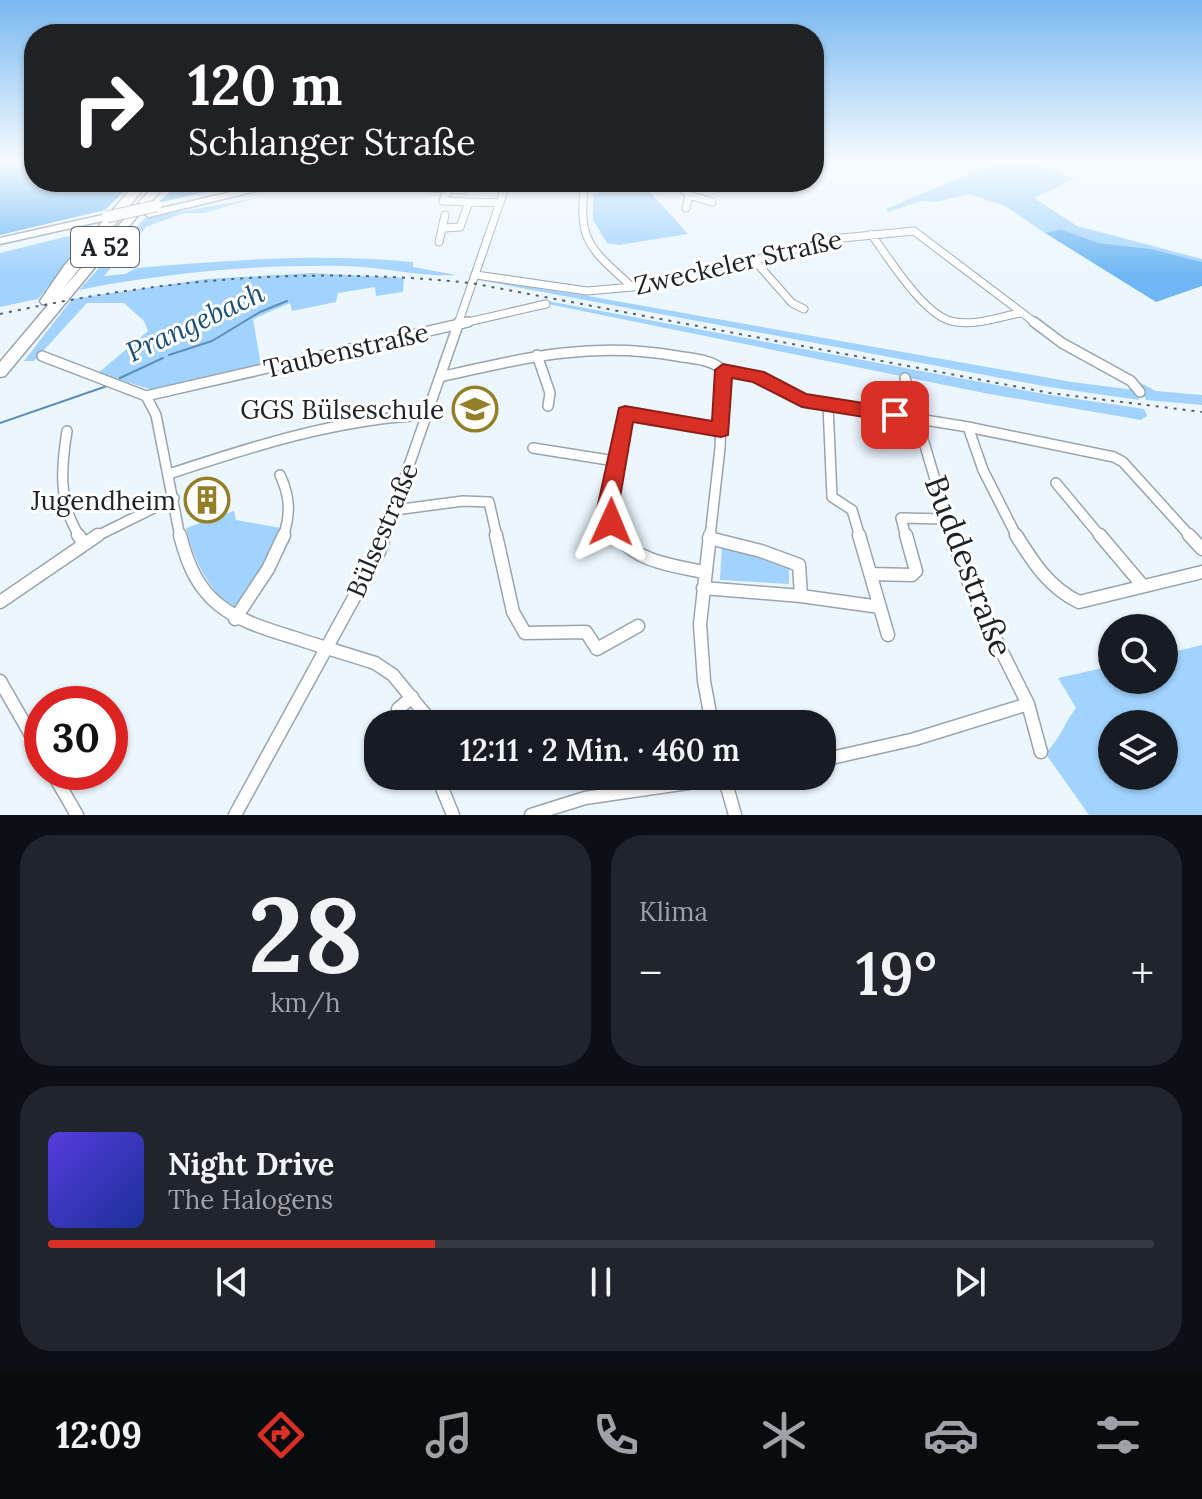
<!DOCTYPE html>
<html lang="de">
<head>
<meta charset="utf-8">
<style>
	body { margin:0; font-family:Lora,serif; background:#20242c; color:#f1f3f6; height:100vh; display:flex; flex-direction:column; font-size:30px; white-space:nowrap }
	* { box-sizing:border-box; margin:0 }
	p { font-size:26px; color:#9ea1a6 }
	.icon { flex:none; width:44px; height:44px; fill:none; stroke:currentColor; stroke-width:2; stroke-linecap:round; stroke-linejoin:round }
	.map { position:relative; height:815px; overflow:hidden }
	.panel { display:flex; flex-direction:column; gap:20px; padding:20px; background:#0d0f14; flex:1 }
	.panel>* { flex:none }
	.banner { position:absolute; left:24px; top:24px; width:800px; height:168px; border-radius:32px; box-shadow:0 2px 6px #0004; background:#202124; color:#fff; overflow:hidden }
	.fabs { position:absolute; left:1098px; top:614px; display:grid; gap:16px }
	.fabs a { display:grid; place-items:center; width:80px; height:80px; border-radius:50%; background:#171b24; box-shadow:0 2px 6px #0004; font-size:40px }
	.speed { position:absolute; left:24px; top:686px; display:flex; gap:16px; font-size:40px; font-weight:700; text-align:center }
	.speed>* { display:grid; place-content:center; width:104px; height:104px; border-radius:50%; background:#171b24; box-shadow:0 2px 6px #0004; line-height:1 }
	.speed .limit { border:12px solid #d22; background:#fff; color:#111 }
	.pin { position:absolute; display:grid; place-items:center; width:68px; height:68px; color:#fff; margin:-34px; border-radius:16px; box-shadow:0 4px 12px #0006 }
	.me { position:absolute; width:88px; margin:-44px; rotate:1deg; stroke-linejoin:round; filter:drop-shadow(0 0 6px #0008) }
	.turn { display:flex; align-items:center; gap:28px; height:168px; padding:0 32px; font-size:36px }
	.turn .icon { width:104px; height:104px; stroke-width:2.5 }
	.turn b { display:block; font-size:56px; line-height:68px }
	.big { font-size:60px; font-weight:600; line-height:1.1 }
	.panel .tile { flex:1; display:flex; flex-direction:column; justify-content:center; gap:12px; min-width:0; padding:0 28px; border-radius:32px; background:#20242c }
	.panel .dial { align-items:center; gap:0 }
	.dial b { font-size:104px; line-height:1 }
	.song { display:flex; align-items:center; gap:24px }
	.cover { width:96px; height:96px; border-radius:12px; background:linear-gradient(135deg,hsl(250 70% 55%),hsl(230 70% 35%)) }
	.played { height:8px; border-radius:4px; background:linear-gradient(90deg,#d93025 35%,#363941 35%) }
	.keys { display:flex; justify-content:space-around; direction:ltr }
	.heat { display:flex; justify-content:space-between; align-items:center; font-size:44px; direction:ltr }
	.panel .tiles { flex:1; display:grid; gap:20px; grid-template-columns:1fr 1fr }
	.tile:last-child { grid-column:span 2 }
	.trip { position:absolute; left:364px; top:710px; width:472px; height:80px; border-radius:32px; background:#171b24; box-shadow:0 2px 6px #0004; font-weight:600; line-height:80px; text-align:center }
	.menu { display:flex; height:128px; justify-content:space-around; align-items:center; background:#090b0e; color:#9ea1a6 }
	.menu .icon { width:56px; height:56px }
	.menu .on { color:#d93025 }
	.menu b { font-size:36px; color:#f1f3f6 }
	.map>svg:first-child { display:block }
	.green { fill:#a2d3fe; fill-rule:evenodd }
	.forest { fill:#6eb7f4 }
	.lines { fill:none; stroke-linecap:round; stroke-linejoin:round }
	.stream { stroke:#5a8fbb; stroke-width:2 }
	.minor-far2-casing { stroke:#99a4ae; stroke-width:9 }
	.minor-far1-casing { stroke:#99a4ae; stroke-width:12 }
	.minor-casing { stroke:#99a4ae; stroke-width:15 }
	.primary-casing { stroke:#99a4ae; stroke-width:3 }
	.motorway-casing { stroke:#99a4ae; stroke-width:3 }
	.minor-far2 { stroke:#fff; stroke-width:7 }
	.minor-far1 { stroke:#fff; stroke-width:9 }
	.minor { stroke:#fff; stroke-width:12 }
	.primary { fill:#fff; fill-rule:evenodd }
	.motorway { fill:#fff; fill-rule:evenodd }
	.rail { stroke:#595f65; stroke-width:2; stroke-dasharray:3 6; stroke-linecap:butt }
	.primary-bridge-casing { stroke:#99a4ae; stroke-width:13; stroke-linecap:butt }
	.primary-bridge { stroke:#fff; stroke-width:11 }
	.route { fill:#d93025; stroke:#8d1f18; stroke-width:2 }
	.labels { text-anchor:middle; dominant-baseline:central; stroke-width:6; stroke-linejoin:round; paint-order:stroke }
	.shield { fill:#fff; stroke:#616467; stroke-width:2 }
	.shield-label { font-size:24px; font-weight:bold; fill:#1d2226 }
	.street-label { font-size:26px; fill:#1d2226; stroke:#fff }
	.poi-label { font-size:26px; fill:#1d2226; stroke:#fff; text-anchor:end }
	.water-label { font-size:28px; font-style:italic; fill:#194f77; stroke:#fff }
	.near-street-label { font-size:32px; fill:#1d2226; stroke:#fff }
</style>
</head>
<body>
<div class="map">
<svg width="1202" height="815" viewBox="0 0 1202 815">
	<rect width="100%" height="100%" fill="#ecf6ff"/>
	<path class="green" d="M999 161H1036L1074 179 1034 198 1077 226 1202 259V262L1151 249 1099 243 1061 229 1045 233 1005 206 969 194 936 202 921 201 888 212 886 209Z
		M616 182H641L688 234 619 245 607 243 593 220V194L616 190Z
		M256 198 203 213H184L146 227 104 276 125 274 136 268C228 260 321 253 413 262V267L456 275C420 277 382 267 346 266 257 264 166 273 79 290L145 218Z
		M97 229 38 299 0 307V253Z
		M312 273 404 278 403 292 376 296 375 287 338 293 336 302 292 311 290 303 253 319 261 365 152 390 98 373 148 331 144 321 124 303H87L34 361H24L72 299 206 279Z
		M479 280 582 295 1072 382 1135 390 1139 400 1049 387Z
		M542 300 1050 395 1144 409 1147 416 1141 420 989 394 543 303Z
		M1137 381 1156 391 1202 395V405L1146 400Z
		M234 511 236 520 281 528 274 549 238 608 231 609C207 585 194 561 186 528Z
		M722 545 789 564V584L720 580Z
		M1202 645V815H1089L1045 753C1061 739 1063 724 1076 708L1058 678 1112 666V680H1164V654ZM1112 724H1164V776H1112Z"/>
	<path class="forest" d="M0 161H34V182H134L105 210 0 235Z
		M181 182H251L157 203Z
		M1061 229 1099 243 1151 249 1202 262V286L1156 302 1045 233Z"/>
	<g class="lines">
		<path class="stream" d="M169 355 212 341 260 312 287 301
			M120 378 163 358
			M0 423 107 386"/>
		<g class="minor-far2-casing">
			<path id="minor-far2" d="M585 182C577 242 590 248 632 287
				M676 182 689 195 712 202
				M430 188 448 189 443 201 469 202
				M448 189 464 190
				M686 208 689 195
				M444 228 460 227 469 202 500 203
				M871 234C889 258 922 313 951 321 973 327 999 317 1020 313
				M439 242 445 215
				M754 260 792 303 804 309
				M476 275 587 291 632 287 704 274 832 239 914 231 1037 324
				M458 324 507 182
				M459 324 546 304"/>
		</g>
		<g class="minor-far1-casing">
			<path id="minor-far1" d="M1034 322 1062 343 1131 381 1140 392
				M537 355 550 393 548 406
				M42 356 146 396
				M723 370 758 377 802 400 968 427 1114 457 1123 462 1191 537
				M440 377C524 358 591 341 677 356 694 359 710 359 723 370
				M905 378 952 537
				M146 396 156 415 180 537
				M146 396 468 322
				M828 405 832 497 852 510 860 537
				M968 427 983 470 1017 537
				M67 431C61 468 58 504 80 537
				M533 448 615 461
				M169 474C254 446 337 419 427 415
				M280 475C290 496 291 514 283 537
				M1056 483 1101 537
				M395 510 463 501 489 502 497 537
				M95 537 174 498
				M384 537 459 322
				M619 537C600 499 616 453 625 413L721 430
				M710 537 720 448 723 370
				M906 537 901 518 945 519"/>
		</g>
		<g class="minor-casing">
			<path id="minor" d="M78 535 84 543
				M180 535C197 604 229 618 292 637 319 646 347 654 375 663L393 675 433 724
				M496 535 513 612 525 633 586 632 597 649 638 626
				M618 535C635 562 676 566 704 572
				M710 535 700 624 704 681 712 724
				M859 535 888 635
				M951 535 974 596 1028 704 1041 752
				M1016 535C1033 562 1049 588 1079 602L1202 572
				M1100 535 1143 586
				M1189 535 1202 549
				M709 538 761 551 799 565 801 596
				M871 574 912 575 916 571 906 535
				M703 588 801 596 880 607
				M0 602 98 535
				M235 619 268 569 284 535
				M0 681 42 754
				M409 724 398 709 412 697
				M822 760 915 739 1028 704
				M52 772 77 815
				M437 776 453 815
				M724 776 735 815
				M235 815 379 552 385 535
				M531 815 585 798 736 776"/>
		</g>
		<g class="primary-casing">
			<path id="primary" d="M275 182H293L149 217 144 214 149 211Z
				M107 214 112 217 111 219 0 244V238Z"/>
		</g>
		<g class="motorway-casing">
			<path id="motorway" d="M137 182H149L62 290 157 182H169L140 213 5 376 0 377V362L48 305 42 304 40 301 42 298 64 266Z"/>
		</g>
		<use href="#minor-far2" class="minor-far2"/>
		<use href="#minor-far1" class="minor-far1"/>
		<use href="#minor" class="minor"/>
		<use href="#primary" class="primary"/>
		<use href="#motorway" class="motorway"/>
		<path class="rail" d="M0 314C162 279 305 266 471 283L1050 393 1202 412"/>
		<g class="primary-bridge-casing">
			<path id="primary-bridge" d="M107 217 156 206"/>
		</g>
		<use href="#primary-bridge" class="primary-bridge"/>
	</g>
	<linearGradient id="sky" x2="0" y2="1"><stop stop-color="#79b8f0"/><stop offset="0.59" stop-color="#f6fbff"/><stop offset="1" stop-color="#f6fbff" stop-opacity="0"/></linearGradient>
	<rect width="1202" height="275" fill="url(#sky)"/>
	<path class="route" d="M723 364 764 372 806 394 895 408 904 415 895 422 802 407 753 382 732 378 728 435 721 437 633 422 618 509 621 522 618 528 611 531 603 528 597 509 619 408 625 406 712 421 715 370Z"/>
	<defs>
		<g id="school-ring" transform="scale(2.3)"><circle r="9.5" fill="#fff" stroke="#947f26" stroke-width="1.5"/><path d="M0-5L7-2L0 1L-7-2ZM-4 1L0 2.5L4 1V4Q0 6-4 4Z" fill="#947f26"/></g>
		<g id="building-ring" transform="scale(2.3)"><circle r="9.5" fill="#fff" stroke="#947f26" stroke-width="1.5"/><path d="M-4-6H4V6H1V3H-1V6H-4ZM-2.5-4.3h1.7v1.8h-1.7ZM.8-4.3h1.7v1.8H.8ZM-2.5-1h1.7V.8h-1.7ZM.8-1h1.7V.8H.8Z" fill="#947f26"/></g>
	</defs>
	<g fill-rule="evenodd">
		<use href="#school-ring" x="475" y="409"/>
		<use href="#building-ring" x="207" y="500"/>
	</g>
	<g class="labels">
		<rect class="shield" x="71" y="227" width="68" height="40" rx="6"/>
		<g class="shield-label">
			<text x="105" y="247">A 52</text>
		</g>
		<g class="street-label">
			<text transform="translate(738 262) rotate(-13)">Zweckeler Straße</text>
			<text transform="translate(346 350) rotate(-13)">Taubenstraße</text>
			<text transform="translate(382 530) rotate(-67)">Bülsestraße</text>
		</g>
		<g class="poi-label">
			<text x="444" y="409">GGS Bülseschule</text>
			<text x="176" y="500">Jugendheim</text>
		</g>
		<g class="water-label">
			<text transform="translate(195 322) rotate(-25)">Prangebach</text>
		</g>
		<g class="near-street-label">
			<text transform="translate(969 566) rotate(69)">Buddestraße</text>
		</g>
	</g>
</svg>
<div class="fabs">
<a><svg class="icon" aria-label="search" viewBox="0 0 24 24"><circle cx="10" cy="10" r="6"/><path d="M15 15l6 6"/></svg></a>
<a><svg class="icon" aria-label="layers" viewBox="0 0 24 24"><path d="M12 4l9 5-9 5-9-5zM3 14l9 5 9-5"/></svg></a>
</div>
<div class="speed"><div class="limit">30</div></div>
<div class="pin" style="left:895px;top:415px;background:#d93025"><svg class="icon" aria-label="arrive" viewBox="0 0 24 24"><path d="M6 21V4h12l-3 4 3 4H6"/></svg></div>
<svg class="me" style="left:611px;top:522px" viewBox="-20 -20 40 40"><path d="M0-17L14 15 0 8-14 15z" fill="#d93025" stroke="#fff" stroke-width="4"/></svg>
<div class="trip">12:11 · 2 Min. · 460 m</div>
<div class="banner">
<div class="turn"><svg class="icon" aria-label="right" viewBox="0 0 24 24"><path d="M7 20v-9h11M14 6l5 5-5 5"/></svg><div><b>120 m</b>Schlanger Straße</div></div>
</div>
</div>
<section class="panel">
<div class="tiles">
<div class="tile dial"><b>28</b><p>km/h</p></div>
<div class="tile"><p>Klima</p>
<div class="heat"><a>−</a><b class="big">19°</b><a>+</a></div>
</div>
<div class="tile">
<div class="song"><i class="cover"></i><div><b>Night Drive</b><p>The Halogens</p></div></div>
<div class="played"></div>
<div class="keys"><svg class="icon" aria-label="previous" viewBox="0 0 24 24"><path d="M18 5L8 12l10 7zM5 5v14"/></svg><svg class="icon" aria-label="pause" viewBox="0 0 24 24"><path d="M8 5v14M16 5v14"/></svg><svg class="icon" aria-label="next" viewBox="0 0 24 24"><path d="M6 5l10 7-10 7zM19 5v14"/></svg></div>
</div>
</div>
</section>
<nav class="menu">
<b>12:09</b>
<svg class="icon on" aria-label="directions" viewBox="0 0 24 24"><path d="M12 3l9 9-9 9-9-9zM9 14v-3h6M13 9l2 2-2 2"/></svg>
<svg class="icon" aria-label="music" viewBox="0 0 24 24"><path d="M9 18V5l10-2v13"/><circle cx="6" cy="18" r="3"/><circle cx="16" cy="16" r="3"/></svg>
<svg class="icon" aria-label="phone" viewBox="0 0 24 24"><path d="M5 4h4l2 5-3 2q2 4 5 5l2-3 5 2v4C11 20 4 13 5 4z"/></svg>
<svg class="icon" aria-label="climate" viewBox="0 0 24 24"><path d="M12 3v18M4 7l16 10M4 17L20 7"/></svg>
<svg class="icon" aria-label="car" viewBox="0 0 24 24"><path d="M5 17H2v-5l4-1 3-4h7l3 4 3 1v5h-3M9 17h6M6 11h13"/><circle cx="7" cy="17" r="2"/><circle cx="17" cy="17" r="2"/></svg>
<svg class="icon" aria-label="filters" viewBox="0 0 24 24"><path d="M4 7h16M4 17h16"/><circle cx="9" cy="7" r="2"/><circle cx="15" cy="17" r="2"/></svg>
</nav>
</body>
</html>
